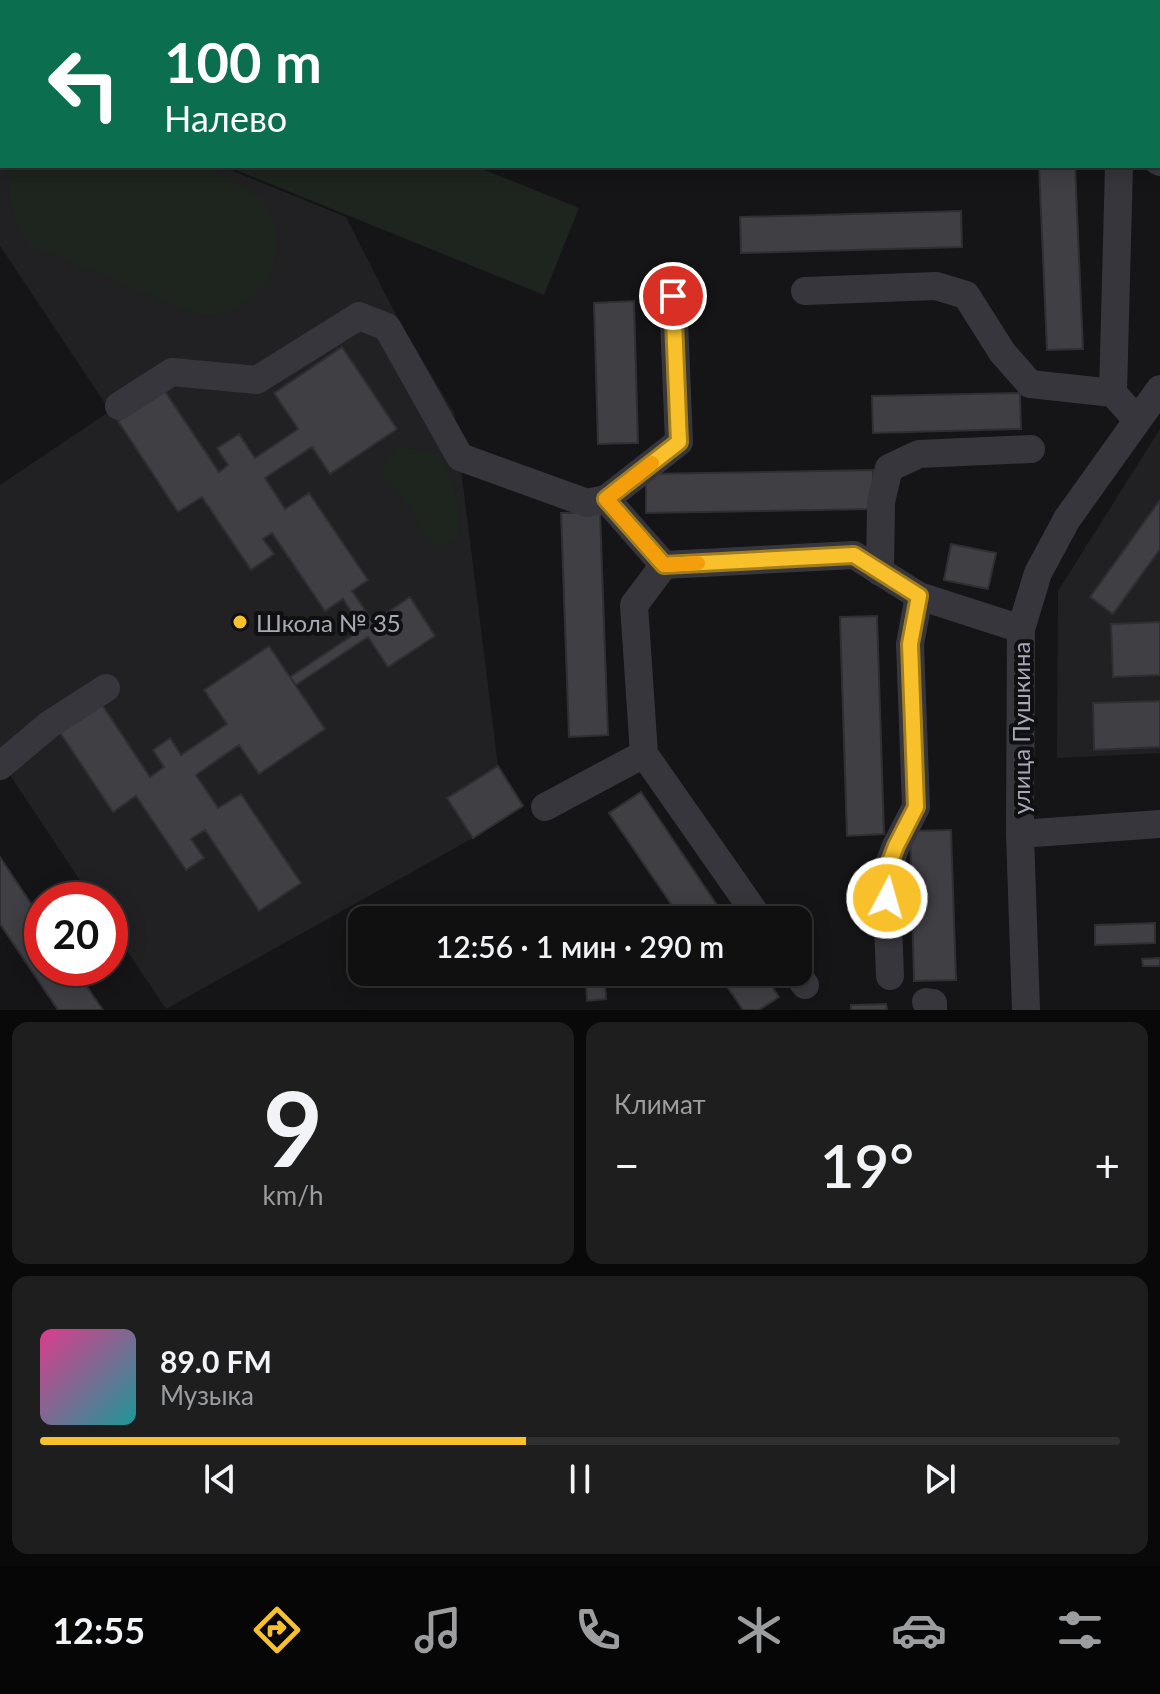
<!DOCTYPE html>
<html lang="ru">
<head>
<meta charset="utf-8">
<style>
	body { margin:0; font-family:Lato,sans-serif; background:#1e1e1f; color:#f1f3f6; height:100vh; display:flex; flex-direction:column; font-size:30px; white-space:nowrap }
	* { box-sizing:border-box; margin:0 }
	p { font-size:26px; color:#9c9d9f }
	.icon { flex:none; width:44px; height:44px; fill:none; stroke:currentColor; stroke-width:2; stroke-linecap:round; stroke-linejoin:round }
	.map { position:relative; height:1010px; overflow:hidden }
	.details { display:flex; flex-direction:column; gap:12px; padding:12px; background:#090909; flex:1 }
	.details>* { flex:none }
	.top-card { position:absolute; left:0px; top:0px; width:1160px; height:168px; box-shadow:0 4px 20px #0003,0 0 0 2px #303031; background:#0b6e4f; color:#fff; overflow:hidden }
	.speed { position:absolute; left:24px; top:882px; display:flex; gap:16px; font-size:40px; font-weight:700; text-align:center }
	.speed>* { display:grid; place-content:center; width:104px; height:104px; border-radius:50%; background:#101011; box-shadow:0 4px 20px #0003,0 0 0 2px #303031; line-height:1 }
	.speed .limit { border:12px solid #d22; background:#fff; color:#111 }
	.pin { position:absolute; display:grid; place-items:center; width:68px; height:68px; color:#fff; margin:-34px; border:4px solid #fff; border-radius:50%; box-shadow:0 2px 8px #0007 }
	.me { position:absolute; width:88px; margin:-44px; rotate:6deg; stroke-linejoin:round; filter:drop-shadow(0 0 6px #0008) }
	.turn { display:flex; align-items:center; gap:28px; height:168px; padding:0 32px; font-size:36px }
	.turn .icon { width:104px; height:104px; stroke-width:2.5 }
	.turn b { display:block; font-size:56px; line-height:68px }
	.big { font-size:60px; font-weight:600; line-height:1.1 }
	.details .card { flex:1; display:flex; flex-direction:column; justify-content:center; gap:12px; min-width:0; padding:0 28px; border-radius:16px; background:#1e1e1f }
	.details .dial { align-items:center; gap:0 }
	.dial b { font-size:104px; line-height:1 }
	.song { display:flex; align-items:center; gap:24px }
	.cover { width:96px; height:96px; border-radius:12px; background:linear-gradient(135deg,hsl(330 70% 55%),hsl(180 70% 35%)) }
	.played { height:8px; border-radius:4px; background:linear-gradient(90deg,#f8c12c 45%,#303031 45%) }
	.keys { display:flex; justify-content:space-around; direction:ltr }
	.heat { display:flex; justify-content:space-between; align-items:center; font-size:44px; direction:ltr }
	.details .tiles { flex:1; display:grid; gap:12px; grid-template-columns:1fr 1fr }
	.card:last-child { grid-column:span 2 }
	.trip { position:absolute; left:348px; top:906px; width:464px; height:80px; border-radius:16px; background:#101011; box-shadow:0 4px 20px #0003,0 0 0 2px #303031; font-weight:600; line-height:80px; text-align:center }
	.tab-bar { display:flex; height:128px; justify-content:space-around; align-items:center; background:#060607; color:#9c9d9f }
	.tab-bar .icon { width:56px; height:56px }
	.tab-bar .current { color:#f8c12c }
	.tab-bar b { font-size:36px; color:#f1f3f6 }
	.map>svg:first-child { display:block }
	.built { fill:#212124 }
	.green { fill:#1d251e }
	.building { fill:#3f3f44; stroke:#2f2f33; stroke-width:2 }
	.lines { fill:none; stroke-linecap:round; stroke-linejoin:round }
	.minor { stroke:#36363c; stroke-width:28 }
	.route-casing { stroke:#a17d1d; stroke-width:20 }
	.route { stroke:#f8c12c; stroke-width:14 }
	.slow { stroke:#f59e0b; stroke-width:14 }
	.poi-dot { fill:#f8c12c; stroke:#101012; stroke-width:3 }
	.labels { text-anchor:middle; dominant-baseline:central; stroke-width:8; stroke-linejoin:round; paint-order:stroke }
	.poi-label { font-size:24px; fill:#a6aab7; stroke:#101012; text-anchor:start }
	.street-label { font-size:24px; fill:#a6aab7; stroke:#101012 }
</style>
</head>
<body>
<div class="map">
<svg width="1160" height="1010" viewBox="0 0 1160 1010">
	<rect width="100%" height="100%" fill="#151517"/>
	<path class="built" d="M0 76 2 77V166H221L346 217 397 317 454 413 498 766 523 806 473 838 166 1009 110 925V900H93L0 760V485L110 411 0 246Z
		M1160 429V753L1057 758 1058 591Z"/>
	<path class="green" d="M12 166H201L251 189 264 205 276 228 277 247 273 267 267 281 253 298 231 311 213 315 195 314 29 245C15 220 3 194 12 166Z
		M226 166H475L579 208 544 295Z
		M397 446 440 455 454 484 459 512 458 538 437 548 420 528 411 508 380 472Z"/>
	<path class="building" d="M287 0H347L346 2H292Z
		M1030 0H1160V5H1158V2H1030Z
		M1039 166H1075L1083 349 1047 350Z
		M961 211 962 247 741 253 740 217Z
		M634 301 638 443 598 444 594 303Z
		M342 347 397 429 330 474 312 447 265 478 285 509 309 493 368 580 352 591 373 622 410 597 435 636 388 667 368 637 296 685 290 677 362 629 343 599 325 611 272 533 263 539 274 554 251 570 202 497 178 512 118 421 164 390 219 472 228 465 217 448 239 434 255 458 298 429 274 393Z
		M1020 393 1021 429 873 433 872 396Z
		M873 470V509L646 513V474Z
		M1160 500V549L1113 614 1090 597Z
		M600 512 608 735 569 737 561 513Z
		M951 544 996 553 988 589 944 580Z
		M877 616 884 834 847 836 840 617Z
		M1160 622V675L1113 677 1111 624Z
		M269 646 325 729 259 774 239 745 196 775 218 808 241 794 301 883 259 911 205 830 191 839 204 858 186 870 136 796 113 812 55 725 97 697 150 777 164 767 153 750 170 738 181 755 227 724 204 690Z
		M1160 701V747L1094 750 1093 703Z
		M498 766 523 806 473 838 447 798Z
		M641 792 727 920H682L609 813Z
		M951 830 956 980 914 981 910 831Z
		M0 857 42 920V968H74L103 1010H58L0 924Z
		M1155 923V943L1095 945V925Z
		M1160 958V966H1143L1142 959Z
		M585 972H604L606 999 587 1001Z
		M717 972H762L779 997 759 1010H743Z
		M886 1004 887 1010H851V1005Z"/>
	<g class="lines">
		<path class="minor" d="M182 0 187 2
			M760 0V2
			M906 0 909 2
			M981 0 982 2
			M1158 22H1160
			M1158 161 1160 162
			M805 291 936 286 966 295 1002 352 1030 384 1113 393 1137 420
			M1113 393 1119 166
			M119 406 172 372 257 380 359 316 387 327 460 457 587 503 606 499 679 442 673 296
			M606 499 664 565
			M664 565 634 605 644 754 760 920
			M664 565 854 555 919 596 1021 629
			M880 572 881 502 889 468 919 454 1031 449
			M0 766 50 724 106 688
			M545 807 644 754
			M1020 834 1160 824
			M796 972 805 985
			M890 976 886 872 896 846 916 807 910 644 919 596
			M926 1002 933 1003V1010
			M1026 1010 1020 834 1021 629 1038 573 1067 519 1160 389"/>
	</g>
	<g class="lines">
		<g class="route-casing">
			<path id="route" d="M673 296 679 442 606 499 664 565 854 555 919 596 910 644 916 807 896 846 886 872 887 898"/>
		</g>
		<use href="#route" class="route"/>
		<path class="slow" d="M652 463 606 499 664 565 698 563"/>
	</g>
	<circle class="poi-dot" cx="240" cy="622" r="8"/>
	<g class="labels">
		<g class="poi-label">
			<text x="256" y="622">Школа № 35</text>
		</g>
		<g class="street-label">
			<text transform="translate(1020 728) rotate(-90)">улица Пушкина</text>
		</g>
	</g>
</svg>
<div class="speed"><div class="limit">20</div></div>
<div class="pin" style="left:673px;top:296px;background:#d93025"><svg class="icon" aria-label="arrive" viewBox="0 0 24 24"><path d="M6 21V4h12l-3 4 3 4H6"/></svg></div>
<svg class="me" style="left:887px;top:898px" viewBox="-20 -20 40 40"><circle r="17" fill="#f8c12c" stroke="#fff" stroke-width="3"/><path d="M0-11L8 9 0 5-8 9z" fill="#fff"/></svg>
<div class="trip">12:56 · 1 мин · 290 m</div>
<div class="top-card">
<div class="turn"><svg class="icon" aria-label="left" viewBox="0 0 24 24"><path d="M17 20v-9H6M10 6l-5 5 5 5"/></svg><div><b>100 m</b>Налево</div></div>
</div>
</div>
<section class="details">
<div class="tiles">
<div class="card dial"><b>9</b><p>km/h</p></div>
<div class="card"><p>Климат</p>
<div class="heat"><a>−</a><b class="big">19°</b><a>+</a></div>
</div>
<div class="card">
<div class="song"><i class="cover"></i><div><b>89.0 FM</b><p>Музыка</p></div></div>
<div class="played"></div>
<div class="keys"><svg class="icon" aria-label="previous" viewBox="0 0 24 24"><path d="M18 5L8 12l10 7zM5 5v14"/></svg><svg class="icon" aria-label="pause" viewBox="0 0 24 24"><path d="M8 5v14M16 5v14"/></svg><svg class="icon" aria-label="next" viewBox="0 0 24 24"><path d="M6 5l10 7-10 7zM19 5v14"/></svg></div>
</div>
</div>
</section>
<nav class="tab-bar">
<b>12:55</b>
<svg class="icon current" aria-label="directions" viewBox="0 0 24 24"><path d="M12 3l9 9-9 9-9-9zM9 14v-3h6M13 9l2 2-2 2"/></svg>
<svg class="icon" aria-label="music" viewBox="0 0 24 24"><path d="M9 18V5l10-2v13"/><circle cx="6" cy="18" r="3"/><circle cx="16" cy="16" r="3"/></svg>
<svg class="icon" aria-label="phone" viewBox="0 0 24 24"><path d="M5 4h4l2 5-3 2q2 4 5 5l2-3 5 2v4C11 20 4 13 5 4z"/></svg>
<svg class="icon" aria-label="climate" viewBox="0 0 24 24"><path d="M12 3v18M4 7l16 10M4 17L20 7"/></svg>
<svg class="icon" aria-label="car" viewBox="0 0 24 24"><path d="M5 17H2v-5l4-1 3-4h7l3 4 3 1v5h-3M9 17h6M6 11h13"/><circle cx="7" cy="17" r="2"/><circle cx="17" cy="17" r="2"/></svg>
<svg class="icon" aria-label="filters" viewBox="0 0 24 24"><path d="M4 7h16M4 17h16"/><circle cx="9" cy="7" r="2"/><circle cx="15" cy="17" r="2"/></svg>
</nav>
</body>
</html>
